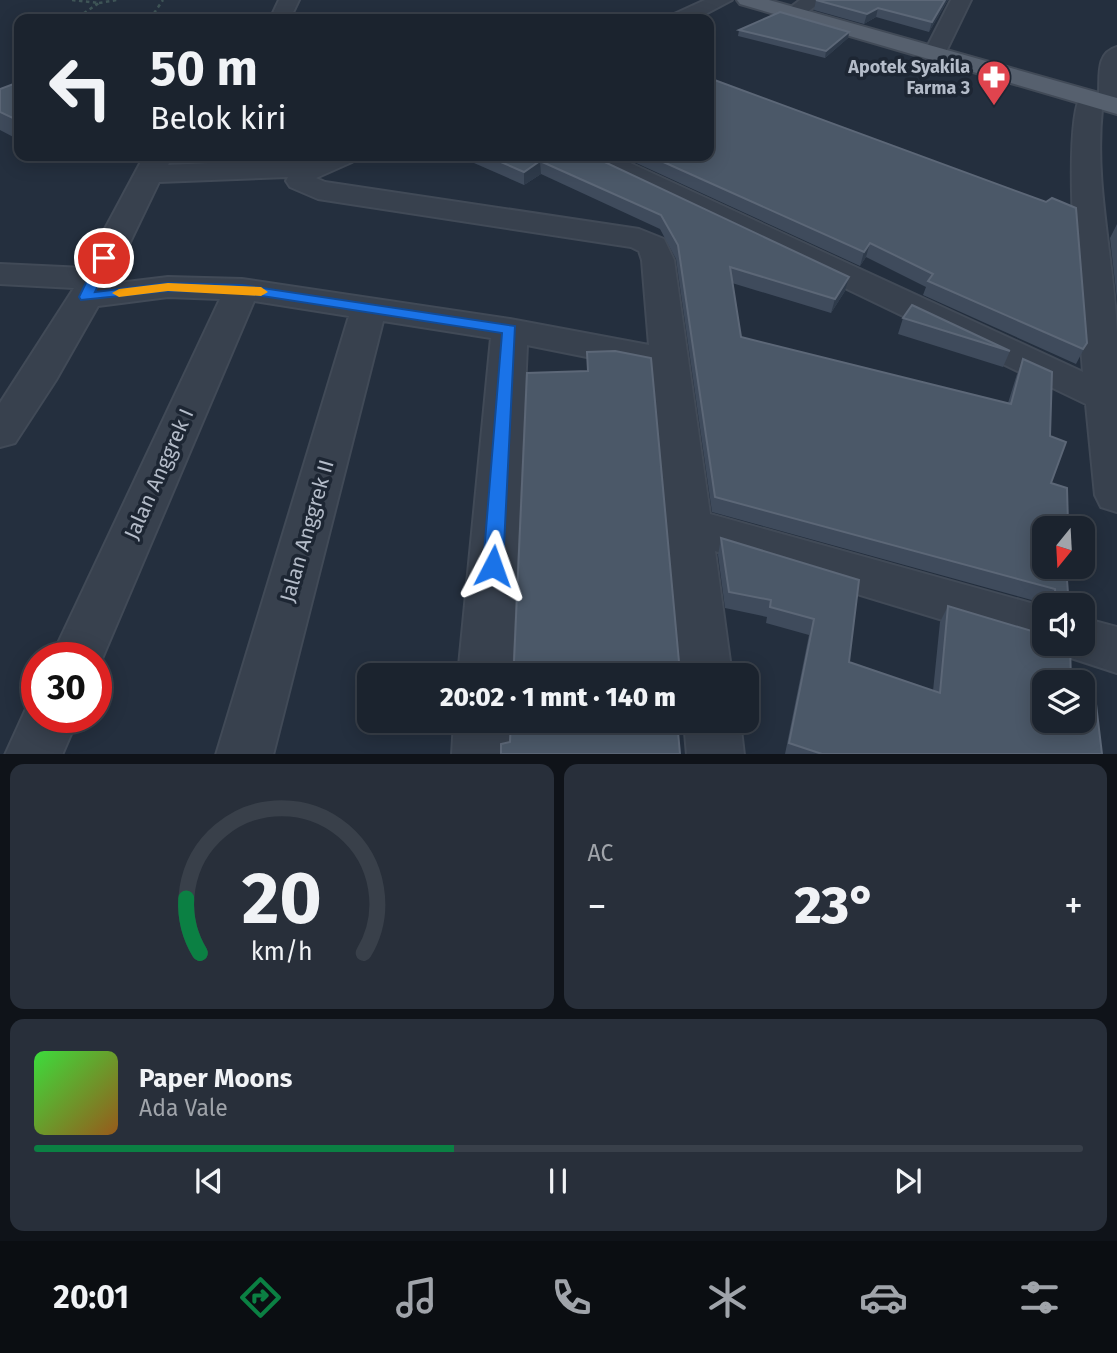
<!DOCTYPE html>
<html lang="id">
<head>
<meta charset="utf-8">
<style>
	body { margin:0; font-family:"Fira Sans",sans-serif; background:#282f3a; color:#f1f3f6; height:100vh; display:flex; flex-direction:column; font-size:26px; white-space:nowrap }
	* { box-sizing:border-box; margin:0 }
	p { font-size:23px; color:#a0a4aa }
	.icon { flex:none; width:38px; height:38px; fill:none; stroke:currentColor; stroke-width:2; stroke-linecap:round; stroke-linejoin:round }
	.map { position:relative; height:754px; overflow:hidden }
	.side { display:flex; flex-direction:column; gap:10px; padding:10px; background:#0f1319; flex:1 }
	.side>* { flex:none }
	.hud { position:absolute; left:14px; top:14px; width:700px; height:147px; border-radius:14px; box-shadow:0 4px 18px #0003,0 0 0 2px #39404a; background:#1b232e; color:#f1f3f6; overflow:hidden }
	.needle { width:46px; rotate:198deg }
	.buttons { position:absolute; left:1032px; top:516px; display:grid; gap:14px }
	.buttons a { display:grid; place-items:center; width:63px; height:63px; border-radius:14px; background:#1b232e; box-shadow:0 4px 18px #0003,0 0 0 2px #39404a; font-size:35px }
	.speed { position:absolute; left:21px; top:642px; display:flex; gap:14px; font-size:35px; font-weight:700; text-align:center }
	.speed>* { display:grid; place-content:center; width:91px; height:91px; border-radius:50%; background:#1b232e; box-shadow:0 4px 18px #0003,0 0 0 2px #39404a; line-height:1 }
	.speed .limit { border:10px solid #d22; background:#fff; color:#111 }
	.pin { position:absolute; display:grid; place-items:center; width:60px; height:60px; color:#fff; margin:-30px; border:4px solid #fff; border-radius:50%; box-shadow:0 2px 7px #0007 }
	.me { position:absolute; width:77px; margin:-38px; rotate:4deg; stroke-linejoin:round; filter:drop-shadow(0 0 5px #0008) }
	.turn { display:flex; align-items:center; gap:24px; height:147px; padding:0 21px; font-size:32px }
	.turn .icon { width:91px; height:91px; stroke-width:2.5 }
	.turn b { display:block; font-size:49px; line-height:60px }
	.big { font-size:52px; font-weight:800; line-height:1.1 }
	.side .card { flex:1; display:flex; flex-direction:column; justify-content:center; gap:10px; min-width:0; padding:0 24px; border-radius:14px; background:#282f3a }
	.side .dial { align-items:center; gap:0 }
	.dial svg { height:182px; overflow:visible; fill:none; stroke:#39404a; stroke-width:7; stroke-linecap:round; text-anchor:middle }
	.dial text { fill:#f1f3f6; stroke:none }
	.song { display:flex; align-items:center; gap:21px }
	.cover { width:84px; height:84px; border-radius:10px; background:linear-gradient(135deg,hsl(120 70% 55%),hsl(30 70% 35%)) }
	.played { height:7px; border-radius:4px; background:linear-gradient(90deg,#0b8043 40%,#39404a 40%) }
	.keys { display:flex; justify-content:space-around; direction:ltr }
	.heat { display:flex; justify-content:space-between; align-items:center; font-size:38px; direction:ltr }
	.side .tiles { flex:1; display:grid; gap:10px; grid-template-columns:1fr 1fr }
	.card:last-child { grid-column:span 2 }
	.trip { position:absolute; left:357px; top:663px; width:402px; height:70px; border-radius:14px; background:#1b232e; box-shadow:0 4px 18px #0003,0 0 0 2px #39404a; font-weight:800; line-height:70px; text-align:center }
	.menu { display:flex; height:112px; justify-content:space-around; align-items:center; background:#0b0e12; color:#a0a4aa }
	.menu .icon { width:49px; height:49px }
	.menu .current { color:#0b8043 }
	.menu b { font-size:32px; color:#f1f3f6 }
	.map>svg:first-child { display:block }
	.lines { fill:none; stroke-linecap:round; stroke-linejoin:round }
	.minor-casing { stroke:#414a57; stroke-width:4 }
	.major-casing { stroke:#414a57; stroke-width:4 }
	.path { stroke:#3f5557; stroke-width:2.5; stroke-dasharray:3.5 3.5; stroke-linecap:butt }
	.minor { fill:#38414e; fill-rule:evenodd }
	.major { fill:#56606e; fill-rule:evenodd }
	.wall { fill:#3f4b5c }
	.shaded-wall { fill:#2f3b4b }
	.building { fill:#4b5868; stroke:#5c6777; stroke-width:2 }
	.route { fill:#1a73e8; stroke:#114b97; stroke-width:2 }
	.slow { fill:#f59e0b }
	.labels { text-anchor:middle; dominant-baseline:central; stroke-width:7; stroke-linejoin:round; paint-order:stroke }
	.far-poi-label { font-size:18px; font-weight:bold; fill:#b4bcc9; stroke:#1d2633; text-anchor:end }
	.street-label { font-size:21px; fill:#b4bcc9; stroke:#1d2633 }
</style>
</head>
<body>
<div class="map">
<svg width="1117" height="755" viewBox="0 0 1117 755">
	<rect width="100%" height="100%" fill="#242f3e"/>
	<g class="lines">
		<g class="minor-casing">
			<path id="minor" d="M279 0H299L290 19H270Z
				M705 0H732L696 19H669L672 15Z
				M800 0H824L800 17H786L783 13Z
				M951 0H971L943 58H927L924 53Z
				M1117 47V110L1102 109C1094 185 1114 259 1117 334 1117 393 1117 453 1117 512L1101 507 1095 495 1086 404 583 162 579 156H615L1083 372C1080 324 1060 124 1082 93H1099C1100 74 1096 53 1117 47Z
				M144 156H172L168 165 356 156 352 162 316 178 325 182 639 229 664 239 674 260 710 514 1045 607V644H1083V618L1117 627V673L1065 656 1060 646 1045 651 715 551 732 676H679L652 370 527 345 512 676H458L491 338 383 321 273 755H216L349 316 254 301 96 673V658H51L220 299 168 297 98 306 56 380 15 443 0 447V403L74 288 0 284V264L84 268ZM288 177 286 181 290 187 318 199 631 247 639 251 642 260 649 345 510 319 242 279 168 277 110 284 159 182Z
				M37 697V718H78L62 755H5L30 700Z
				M454 721H510L508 755H452Z
				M684 721H740L744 755H687Z"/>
		</g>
		<g class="major-casing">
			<path id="major" d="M737 0H769L1117 98V114L740 4Z"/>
		</g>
		<path class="path" d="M72 0 99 3 78 17 97 19
			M99 3 117 0
			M150 19 163 0"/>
		<use href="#minor" class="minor"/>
		<use href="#major" class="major"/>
	</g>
	<path class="wall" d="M816 0H948L929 32 876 17 864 24 814 10Z
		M739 30 849 32 848 38 825 58 738 36Z
		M19 82V140L0 130V89Z
		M458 156H592L845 291 831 313 732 283 741 337 1008 403 1017 374 1023 359 1050 436 1051 483 1068 524 1065 528H1045L1069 606H1046V604L712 512 676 259 660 229 541 174 524 185Z
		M621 156H709L1087 343 1076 364 923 295 926 287 866 257 860 266Z
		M1117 224V300L1110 238Z
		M903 318 1010 351 1003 367 898 334Z
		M587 352 679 662 695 665 693 676H501L514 662 587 371Z
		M721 538 859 580 849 662 933 691 940 622 948 606 1045 682 1102 754H785L809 635 766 623 767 617 725 608 718 555Z"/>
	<path class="shaded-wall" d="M945 0H948L929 32 932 22Z
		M878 8 876 17 864 24 867 14Z
		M849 32 848 38 825 58 826 51Z
		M540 161 541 174 524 185V172Z
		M870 243 866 257 860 266 864 252Z
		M849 277 845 291 831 313 835 299Z"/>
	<path class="building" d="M816 0H945L932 22 878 8 867 14Z
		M780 12 849 32 826 51 739 30Z
		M709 78 1046 202 1052 198 1076 208 1087 343 1083 349 928 281 933 274 870 243 864 252 650 156H709Z
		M19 82V121L0 112V89Z
		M487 156H592L849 277 835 299 730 267 741 337 1011 404 1023 359 1052 372 1050 436 1066 442 1051 483 1067 488 1068 524 1064 523V528H1045V567H1066L1069 606H1056L1055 589 715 497 678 245 661 215 540 161 524 172Z
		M912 305 1010 351 903 318Z
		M615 351 651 358 679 662 695 665H672L673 676H501V665L514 662 527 373 588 371 587 352Z
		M721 538 859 580 849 662 940 693 948 606 1045 635V644H1070L1071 682H1045V721H1083V701L1096 704 1102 754H822L789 743 814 619 770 607 771 600 729 592Z
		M511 721H677L680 754H501V744L510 742Z"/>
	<path class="route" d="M104 254 111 258 95 292 168 283 242 285 515 326 503 566 500 572H486L483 566 502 333 242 293 168 291 81 300 79 297 98 258Z"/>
	<path class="slow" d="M168 283 261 287 268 292 261 296 168 291 119 297 112 293 119 289Z"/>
	<defs>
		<g id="pharmacy-pin" transform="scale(1.75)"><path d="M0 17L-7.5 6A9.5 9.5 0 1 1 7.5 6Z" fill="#e0444e" stroke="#1d2633"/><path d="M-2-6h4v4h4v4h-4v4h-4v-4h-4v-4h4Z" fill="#fff"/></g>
	</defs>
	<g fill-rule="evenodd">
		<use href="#pharmacy-pin" x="994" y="77"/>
	</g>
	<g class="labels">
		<g class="far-poi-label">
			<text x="970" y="67">Apotek Syakila<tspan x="970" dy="21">Farma 3</tspan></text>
		</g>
		<g class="street-label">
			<text transform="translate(159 474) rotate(-66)">Jalan Anggrek I</text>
			<text transform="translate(307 531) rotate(-74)">Jalan Anggrek II</text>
		</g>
	</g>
</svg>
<div class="buttons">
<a><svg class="needle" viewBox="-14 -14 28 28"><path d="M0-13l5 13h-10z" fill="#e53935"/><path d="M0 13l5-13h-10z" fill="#a0a4aa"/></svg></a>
<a><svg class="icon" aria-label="sound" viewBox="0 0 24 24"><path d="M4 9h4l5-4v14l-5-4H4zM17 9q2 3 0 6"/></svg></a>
<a><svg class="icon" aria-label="layers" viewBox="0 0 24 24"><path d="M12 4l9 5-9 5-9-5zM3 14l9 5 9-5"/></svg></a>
</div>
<div class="speed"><div class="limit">30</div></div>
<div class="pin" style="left:104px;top:258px;background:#d93025"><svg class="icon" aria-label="arrive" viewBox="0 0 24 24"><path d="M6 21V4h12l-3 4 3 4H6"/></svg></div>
<svg class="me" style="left:493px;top:566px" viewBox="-20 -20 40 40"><path d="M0-17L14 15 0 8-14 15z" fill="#1a73e8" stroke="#fff" stroke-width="4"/></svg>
<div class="trip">20:02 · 1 mnt · 140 m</div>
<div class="hud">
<div class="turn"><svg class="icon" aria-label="left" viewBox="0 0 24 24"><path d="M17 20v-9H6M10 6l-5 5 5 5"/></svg><div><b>50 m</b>Belok kiri</div></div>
</div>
</div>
<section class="side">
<div class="tiles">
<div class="card dial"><svg viewBox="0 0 100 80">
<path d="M14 69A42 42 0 1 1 86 69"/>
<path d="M14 69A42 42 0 0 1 8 45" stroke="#0b8043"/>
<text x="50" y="56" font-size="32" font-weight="700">20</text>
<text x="50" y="72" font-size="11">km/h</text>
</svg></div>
<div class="card"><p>AC</p>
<div class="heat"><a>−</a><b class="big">23°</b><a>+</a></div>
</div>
<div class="card">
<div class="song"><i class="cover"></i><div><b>Paper Moons</b><p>Ada Vale</p></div></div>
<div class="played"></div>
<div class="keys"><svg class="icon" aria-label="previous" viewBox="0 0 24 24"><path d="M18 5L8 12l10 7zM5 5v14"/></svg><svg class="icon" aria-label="pause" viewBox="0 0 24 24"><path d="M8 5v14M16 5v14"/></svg><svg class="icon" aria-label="next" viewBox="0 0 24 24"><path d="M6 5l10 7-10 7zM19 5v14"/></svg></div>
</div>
</div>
</section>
<nav class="menu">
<b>20:01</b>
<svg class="icon current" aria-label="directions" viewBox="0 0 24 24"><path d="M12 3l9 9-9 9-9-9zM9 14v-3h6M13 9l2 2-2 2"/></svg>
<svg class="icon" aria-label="music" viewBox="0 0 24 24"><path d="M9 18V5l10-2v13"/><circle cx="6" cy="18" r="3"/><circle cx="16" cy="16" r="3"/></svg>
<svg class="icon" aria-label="phone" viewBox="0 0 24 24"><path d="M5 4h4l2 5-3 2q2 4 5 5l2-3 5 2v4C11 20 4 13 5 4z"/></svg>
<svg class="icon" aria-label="climate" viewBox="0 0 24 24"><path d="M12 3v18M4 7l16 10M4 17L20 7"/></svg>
<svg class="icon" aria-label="car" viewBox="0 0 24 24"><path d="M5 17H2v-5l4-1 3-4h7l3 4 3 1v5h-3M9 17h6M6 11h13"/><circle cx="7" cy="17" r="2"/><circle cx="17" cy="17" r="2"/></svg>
<svg class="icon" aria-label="filters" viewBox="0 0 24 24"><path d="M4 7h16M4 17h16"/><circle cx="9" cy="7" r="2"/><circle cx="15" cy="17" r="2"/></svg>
</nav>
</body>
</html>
